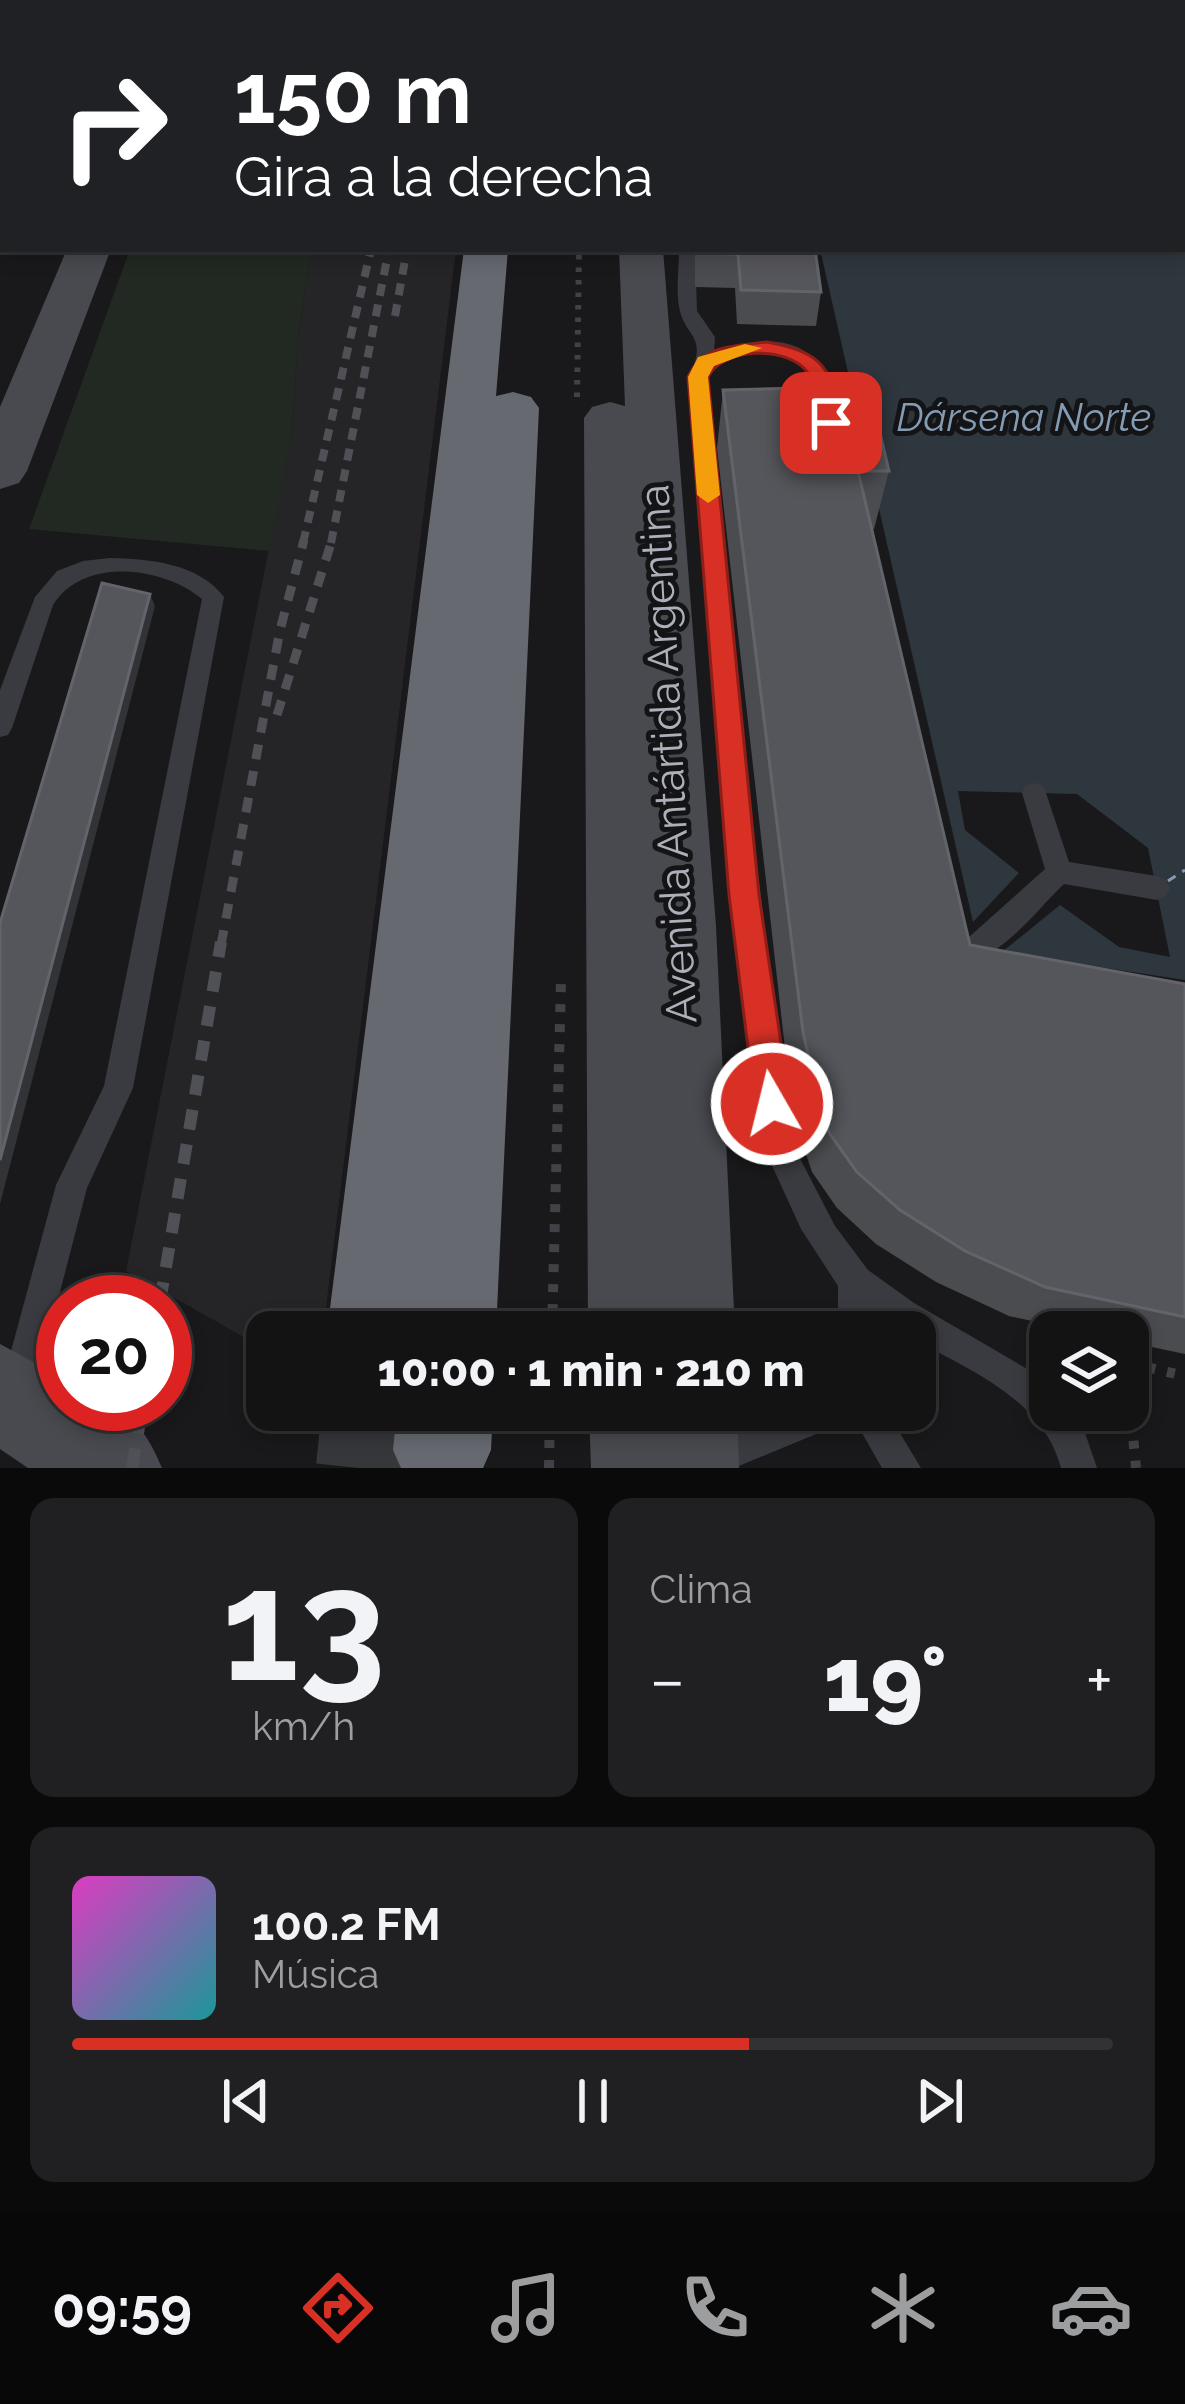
<!DOCTYPE html>
<html lang="es">
<head>
<meta charset="utf-8">
<style>
	body { margin:0; font-family:Raleway,sans-serif; background:#202022; color:#f1f3f6; height:100vh; display:flex; flex-direction:column; font-size:45px; white-space:nowrap }
	* { box-sizing:border-box; margin:0 }
	p { font-size:39px; color:#9d9ea0 }
	.icon { flex:none; width:66px; height:66px; fill:none; stroke:currentColor; stroke-width:2; stroke-linecap:round; stroke-linejoin:round }
	.map { position:relative; height:1468px; overflow:hidden }
	.drawer { display:flex; flex-direction:column; gap:30px; padding:30px; background:#0a0a0b; flex:1 }
	.drawer>* { flex:none }
	.guide { position:absolute; left:0px; top:0px; width:1185px; height:252px; box-shadow:0 6px 18px #0003,0 0 0 3px #323234; background:#202124; color:#fff; overflow:hidden }
	.buttons { position:absolute; left:1029px; top:1311px; display:grid; gap:24px }
	.buttons a { display:grid; place-items:center; width:120px; height:120px; border-radius:24px; background:#131314; box-shadow:0 6px 18px #0003,0 0 0 3px #323234; font-size:60px }
	.speed { position:absolute; left:36px; top:1275px; display:flex; gap:24px; font-size:60px; font-weight:700; text-align:center }
	.speed>* { display:grid; place-content:center; width:156px; height:156px; border-radius:50%; background:#131314; box-shadow:0 6px 18px #0003,0 0 0 3px #323234; line-height:1 }
	.speed .limit { border:18px solid #d22; background:#fff; color:#111 }
	.pin { position:absolute; display:grid; place-items:center; width:102px; height:102px; color:#fff; margin:-51px; border-radius:24px; box-shadow:0 6px 18px #0006 }
	.me { position:absolute; width:132px; margin:-66px; rotate:352deg; stroke-linejoin:round; filter:drop-shadow(0 0 9px #0008) }
	.turn { display:flex; align-items:center; gap:42px; height:252px; padding:0 36px; font-size:54px }
	.turn .icon { width:156px; height:156px; stroke-width:2.5 }
	.turn b { display:block; font-size:84px; line-height:102px }
	.big { font-size:90px; font-weight:800; line-height:1.1 }
	.drawer .widget { flex:1; display:flex; flex-direction:column; justify-content:center; gap:18px; min-width:0; padding:0 42px; border-radius:24px; background:#202022 }
	.drawer .dial { align-items:center; gap:0 }
	.dial b { font-size:156px; line-height:1 }
	.song { display:flex; align-items:center; gap:36px }
	.cover { width:144px; height:144px; border-radius:18px; background:linear-gradient(135deg,hsl(310 70% 55%),hsl(180 70% 35%)) }
	.played { height:12px; border-radius:6px; background:linear-gradient(90deg,#d93025 65%,#323234 65%) }
	.keys { display:flex; justify-content:space-around; direction:ltr }
	.heat { display:flex; justify-content:space-between; align-items:center; font-size:66px; direction:ltr }
	.drawer .tiles { flex:1; display:grid; gap:30px; grid-template-columns:1fr 1fr }
	.widget:last-child { grid-column:span 2 }
	.trip { position:absolute; left:246px; top:1311px; width:690px; height:120px; border-radius:24px; background:#131314; box-shadow:0 6px 18px #0003,0 0 0 3px #323234; font-weight:800; line-height:120px; text-align:center }
	.tabs { display:flex; height:192px; justify-content:space-around; align-items:center; background:#080808; color:#9d9ea0 }
	.tabs .icon { width:84px; height:84px }
	.tabs .on { color:#d93025 }
	.tabs b { font-size:54px; color:#f1f3f6 }
	.map>svg:first-child { display:block }
	.built { fill:#252528 }
	.green { fill:#212922 }
	.water { fill:#2f373e }
	.pier { fill:#19191b }
	.lines { fill:none; stroke-linecap:round; stroke-linejoin:round }
	.ferry { stroke:#849cb3; stroke-width:3; stroke-dasharray:9 8; stroke-linecap:butt }
	.motorway-tunnel { stroke:#36373b; stroke-width:86; stroke-dasharray:86 44; stroke-linecap:butt }
	.path-far1 { stroke:#404247; stroke-width:6; stroke-dasharray:4.5 8; stroke-linecap:butt }
	.path { stroke:#404247; stroke-width:10; stroke-dasharray:8 12; stroke-linecap:butt }
	.service { fill:#3a3b40; fill-rule:evenodd }
	.pedestrian { fill:#3a3b40; fill-rule:evenodd }
	.secondary { fill:#484a4f; fill-rule:evenodd }
	.motorway { fill:#666970; fill-rule:evenodd }
	.rail-far2 { stroke:#4f5156; stroke-width:8; stroke-dasharray:12 9; stroke-linecap:butt }
	.rail-far1 { stroke:#4f5156; stroke-width:9; stroke-dasharray:15 12; stroke-linecap:butt }
	.rail { stroke:#4f5156; stroke-width:12; stroke-dasharray:20 15; stroke-linecap:butt }
	.wall { fill:#4a4c50 }
	.shaded-wall { fill:#323336 }
	.building { fill:#55565b; stroke:#62646a; stroke-width:3 }
	.route { fill:#d93025; stroke:#8d1f18; stroke-width:3 }
	.slow { fill:#f59e0b }
	.labels { text-anchor:middle; dominant-baseline:central; stroke-width:10; stroke-linejoin:round; paint-order:stroke }
	.far-water-label { font-size:39px; font-style:italic; fill:#849cb3; stroke:#141416 }
	.street-label { font-size:42px; fill:#acb0ba; stroke:#141416 }
</style>
</head>
<body>
<div class="map">
<svg width="1185" height="1468" viewBox="0 0 1185 1468">
	<rect width="100%" height="100%" fill="#19191b"/>
	<path class="built" d="M311 249H456L323 1332H267V1350L126 1271 292 432 298 337Z"/>
	<path class="green" d="M130 249H311L298 337 292 432 270 551 29 529Z"/>
	<path class="water" d="M763 0H1185V980L1002 952 973 922 820 249H1182V3Z"/>
	<path class="pier" d="M958 791 1077 794 1148 848 1170 957 1119 947 1060 905 1002 952 973 922 1019 873 965 830Z"/>
	<g class="lines">
		<path class="ferry" d="M1168 881 1185 870"/>
		<path class="motorway-tunnel" d="M359 1468 365 1410"/>
		<path class="path-far1" d="M577 397 579 249"/>
		<path class="path" d="M552 1332 561 982
			M1128 1363 1185 1376
			M1128 1381 1136 1468
			M549 1468 550 1410"/>
		<path class="service" d="M679 249H695L697 311 715 337 714 352C786 329 825 341 839 419L830 425 823 423C817 408 819 390 810 376 791 341 742 353 712 365L707 377 756 858 793 1145 835 1226 868 1270 914 1303 1041 1377 1050 1385V1410H1072L1084 1430 1097 1468H1061C1043 1400 972 1371 915 1340V1332H901L871 1314 872 1332H838V1286L801 1229 763 1146 730 858 689 377C709 334 685 339 679 307 676 289 679 267 679 249Z
			M110 558C150 559 198 563 224 597L133 1088 87 1188 35 1388 30 1400 18 1405 6 1400 1 1388 56 1185 104 1086 202 599C162 566 83 557 53 605L12 728 8 735 0 737V690L35 597 57 571 83 561Z
			M1034 783 1043 786 1046 793 1069 862 1157 876 1166 880 1170 888 1166 896 1157 900 1064 884C1031 915 988 979 937 960L933 951 937 942 969 937 1045 869 1022 793 1025 786Z
			M790 1410H886L921 1468H882L850 1412 845 1422 734 1468H692L689 1461 694 1448Z"/>
		<path class="pedestrian" d="M0 35H3V49H0Z"/>
		<path class="secondary" d="M148 0H182L146 3Z
			M609 0H643V3H609Z
			M67 249H111L27 471 19 483 0 489V407Z
			M619 249H663L716 926 735 1332H588L584 418 592 407 610 402 625 406Z
			M0 1344 63 1378V1404C119 1404 141 1416 162 1468H28L0 1449Z
			M589 1410H737L739 1468H591Z"/>
		<path class="motorway" d="M494 0H528V3H494Z
			M464 249H508L496 396 513 392 531 397 539 408 496 1332H327Z
			M397 1410H493L491 1450 483 1468H401L393 1450Z"/>
		<path class="rail-far2" d="M395 316 407 249
			M303 543 371 249
			M331 543 389 249"/>
		<path class="rail-far1" d="M277 715 332 540
			M221 945 280 630 304 540"/>
		<path class="rail" d="M160 1302 221 942
			M132 1468 143 1404"/>
	</g>
	<path class="wall" d="M0 0H111L110 3H3V6L0 4Z
		M695 249H815L821 292 816 326 737 324 735 288 695 287Z
		M723 390 889 471 874 529H872L970 945 1185 984V1354L1128 1342V1332H1083L1009 1316 936 1282 876 1244 837 1208 812 1172 803 1145 788 1075 717 448Z"/>
	<path class="shaded-wall" d="M92 0H111L110 3H91Z
		M150 594 155 606 0 1204V1160Z"/>
	<path class="building" d="M30 0H92L91 3H34Z
		M698 249H815L821 292 741 290 738 254 698 253Z
		M869 386 889 471H858L970 945 1185 984V1317L1045 1287 965 1251 900 1210 857 1172 830 1134 819 1106 803 1032 723 390Z
		M102 583 150 594 0 1160V923Z"/>
	<path class="route" d="M767 342C826 353 830 368 842 423L831 430 824 428C816 411 818 388 808 373 789 345 722 347 708 377L759 895 790 1104 785 1116 772 1120 760 1116 755 1104 729 895 688 377C704 344 734 346 767 342Z"/>
	<path class="slow" d="M745 344 762 348 714 366 708 377 720 495 708 503 697 495 688 377 698 357Z"/>
	<g class="labels">
		<g class="far-water-label">
			<text x="1024" y="417">Dársena Norte</text>
		</g>
		<g class="street-label">
			<text transform="translate(668 754) rotate(-93)">Avenida Antártida Argentina</text>
		</g>
	</g>
</svg>
<div class="buttons">
<a><svg class="icon" aria-label="layers" viewBox="0 0 24 24"><path d="M12 4l9 5-9 5-9-5zM3 14l9 5 9-5"/></svg></a>
</div>
<div class="speed"><div class="limit">20</div></div>
<div class="pin" style="left:831px;top:423px;background:#d93025"><svg class="icon" aria-label="arrive" viewBox="0 0 24 24"><path d="M6 21V4h12l-3 4 3 4H6"/></svg></div>
<svg class="me" style="left:772px;top:1104px" viewBox="-20 -20 40 40"><circle r="17" fill="#d93025" stroke="#fff" stroke-width="3"/><path d="M0-11L8 9 0 5-8 9z" fill="#fff"/></svg>
<div class="trip">10:00 · 1 min · 210 m</div>
<div class="guide">
<div class="turn"><svg class="icon" aria-label="right" viewBox="0 0 24 24"><path d="M7 20v-9h11M14 6l5 5-5 5"/></svg><div><b>150 m</b>Gira a la derecha</div></div>
</div>
</div>
<section class="drawer">
<div class="tiles">
<div class="widget dial"><b>13</b><p>km/h</p></div>
<div class="widget"><p>Clima</p>
<div class="heat"><a>−</a><b class="big">19°</b><a>+</a></div>
</div>
<div class="widget">
<div class="song"><i class="cover"></i><div><b>100.2 FM</b><p>Música</p></div></div>
<div class="played"></div>
<div class="keys"><svg class="icon" aria-label="previous" viewBox="0 0 24 24"><path d="M18 5L8 12l10 7zM5 5v14"/></svg><svg class="icon" aria-label="pause" viewBox="0 0 24 24"><path d="M8 5v14M16 5v14"/></svg><svg class="icon" aria-label="next" viewBox="0 0 24 24"><path d="M6 5l10 7-10 7zM19 5v14"/></svg></div>
</div>
</div>
</section>
<nav class="tabs">
<b>09:59</b>
<svg class="icon on" aria-label="directions" viewBox="0 0 24 24"><path d="M12 3l9 9-9 9-9-9zM9 14v-3h6M13 9l2 2-2 2"/></svg>
<svg class="icon" aria-label="music" viewBox="0 0 24 24"><path d="M9 18V5l10-2v13"/><circle cx="6" cy="18" r="3"/><circle cx="16" cy="16" r="3"/></svg>
<svg class="icon" aria-label="phone" viewBox="0 0 24 24"><path d="M5 4h4l2 5-3 2q2 4 5 5l2-3 5 2v4C11 20 4 13 5 4z"/></svg>
<svg class="icon" aria-label="climate" viewBox="0 0 24 24"><path d="M12 3v18M4 7l16 10M4 17L20 7"/></svg>
<svg class="icon" aria-label="car" viewBox="0 0 24 24"><path d="M5 17H2v-5l4-1 3-4h7l3 4 3 1v5h-3M9 17h6M6 11h13"/><circle cx="7" cy="17" r="2"/><circle cx="17" cy="17" r="2"/></svg>
</nav>
</body>
</html>
